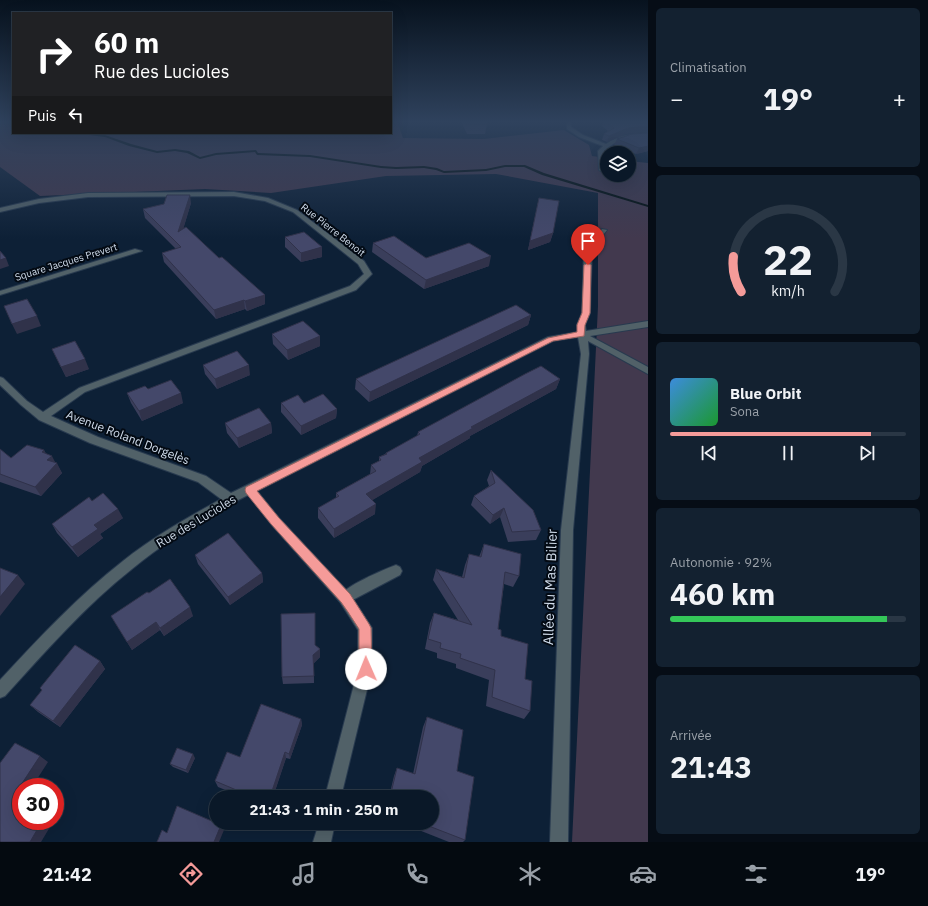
<!DOCTYPE html>
<html lang="fr">
<head>
<meta charset="utf-8">
<style>
	body { margin:0; font-family:"IBM Plex Sans",sans-serif; background:#132130; color:#f1f3f6; height:100vh; display:flex; flex-direction:column; font-size:15px; white-space:nowrap }
	* { box-sizing:border-box; margin:0 }
	p { font-size:13px; color:#99a0a8 }
	.icon { flex:none; width:22px; height:22px; fill:none; stroke:currentColor; stroke-width:2; stroke-linecap:round; stroke-linejoin:round }
	.map { position:relative; flex:1; overflow:hidden }
	.side { display:flex; flex-direction:column; gap:8px; padding:8px; background:#060d16; width:280px }
	.side>* { flex:none }
	.top-card { position:absolute; left:12px; top:12px; width:380px; height:122px; border-radius:0px; box-shadow:0 4px 16px #0002,0 0 0 1px #2a3745; background:#202124; color:#fff; overflow:hidden }
	.fabs { position:absolute; left:600px; top:146px; display:grid; gap:8px }
	.fabs a { display:grid; place-items:center; width:36px; height:36px; border-radius:50%; background:#0a1828; box-shadow:0 4px 16px #0002,0 0 0 1px #2a3745; font-size:20px }
	.speed { position:absolute; left:12px; top:778px; display:flex; gap:8px; font-size:20px; font-weight:700; text-align:center }
	.speed>* { display:grid; place-content:center; width:52px; height:52px; border-radius:50%; background:#0a1828; box-shadow:0 4px 16px #0002,0 0 0 1px #2a3745; line-height:1 }
	.speed .limit { border:6px solid #d22; background:#fff; color:#111 }
	.pin { position:absolute; display:grid; place-items:center; width:34px; height:34px; color:#fff; margin:-41px -17px; border-radius:50% 50% 50% 0; rotate:-45deg; box-shadow:0 0 4px #0007 }
	.pin .icon { rotate:45deg }
	.me { position:absolute; width:44px; margin:-22px; rotate:359deg; stroke-linejoin:round; filter:drop-shadow(0 0 3px #0008) }
	.turn { display:flex; align-items:center; gap:14px; height:84px; padding:0 16px; font-size:18px }
	.turn .icon { width:52px; height:52px; stroke-width:2.5 }
	.turn b { display:block; font-size:28px; line-height:34px }
	.then { display:flex; align-items:center; height:38px; padding:0 16px; background:#0003; gap:8px; font-size:15px }
	.big { font-size:30px; font-weight:700; line-height:1.1 }
	.side .card { flex:1; display:flex; flex-direction:column; justify-content:center; gap:6px; min-width:0; padding:0 14px; border-radius:6px; background:#132130 }
	.side .dial { align-items:center; gap:0 }
	.dial svg { height:104px; overflow:visible; fill:none; stroke:#2a3745; stroke-width:7; stroke-linecap:round; text-anchor:middle }
	.dial text { fill:#f1f3f6; stroke:none }
	.song { display:flex; align-items:center; gap:12px }
	.cover { width:48px; height:48px; border-radius:6px; background:linear-gradient(135deg,hsl(210 70% 55%),hsl(130 70% 35%)) }
	.played { height:4px; border-radius:2px; background:linear-gradient(90deg,#f59b99 85%,#2a3745 85%) }
	.keys { display:flex; justify-content:space-around; direction:ltr }
	.heat { display:flex; justify-content:space-between; align-items:center; font-size:22px; direction:ltr }
	.charge { height:6px; border-radius:3px; background:linear-gradient(90deg,#34c759 92%,#2a3745 0) }
	.trip { position:absolute; left:209px; top:790px; width:230px; height:40px; border-radius:20px; background:#0a1828; box-shadow:0 4px 16px #0002,0 0 0 1px #2a3745; font-weight:700; line-height:40px; text-align:center }
	.tabs { display:flex; height:64px; justify-content:space-around; align-items:center; background:#040a10; color:#99a0a8 }
	.tabs .icon { width:28px; height:28px }
	.tabs .current { color:#f59b99 }
	.tabs b { font-size:18px; color:#f1f3f6 }
	main { display:flex; flex:1; min-height:0 }
	.map>svg:first-child { display:block }
	.green { fill:#42394e }
	.lines { fill:none; stroke-linecap:round; stroke-linejoin:round }
	.stream { fill:#020f10; fill-rule:evenodd }
	.lane-casing { stroke:#283a4f; stroke-width:2 }
	.street-casing { stroke:#283a4f; stroke-width:2 }
	.lane { fill:#516168; fill-rule:evenodd }
	.street { fill:#516168; fill-rule:evenodd }
	.wall { fill:#3a3e5b }
	.shaded-wall { fill:#30324a }
	.building { fill:#44486a; stroke:#30324a }
	.route { fill:#f59b99; stroke:#9f6563 }
	.labels { text-anchor:middle; dominant-baseline:central; stroke-width:4; stroke-linejoin:round; paint-order:stroke }
	.far-street-label { font-size:10px; fill:#d1ddec; stroke:#030a13 }
	.street-label { font-size:12px; fill:#d1ddec; stroke:#030a13 }
	.near-street-label { font-size:14px; fill:#d1ddec; stroke:#030a13 }
</style>
</head>
<body>
<main>
<div class="map">
<svg width="648" height="842" viewBox="0 0 648 842">
	<rect width="100%" height="100%" fill="#0d2036"/>
	<path class="green" d="M0 121H13V133H391V121H397L403 138 484 139 564 130 589 145 592 156 607 158V175H629V161L648 163V842H572L598 306V193L496 174 386 176 271 193 205 189 40 196 0 167Z"/>
	<g class="lines">
		<path class="stream" d="M73 133 105 135 131 144 157 151 175 149 189 151 200 157 216 153 256 150 258 153 310 155 381 166 396 167 424 166 437 168 444 171 486 169 505 165H525L544 173 648 205V207L542 175 524 167H505L486 171 444 173 436 170 424 168 396 169 381 168 310 157 257 155 255 152 216 155 200 159 187 153 175 151 157 153 129 146 105 137Z"/>
		<g class="lane-casing">
			<path id="lane" d="M396 565 400 567 402 571 400 575 345 604 340 602 338 598C344 586 383 570 396 565Z"/>
		</g>
		<g class="street-casing">
			<path id="street" d="M567 121H571V127L583 135 606 144C618 135 633 134 648 133V137C631 137 616 139 604 151L605 170 602 172 599 170 598 151 603 146 579 137 567 129Z
				M234 192 268 198 297 210 364 261 372 274 356 290 85 392 51 416 98 437 206 476 231 493 548 337 578 332 577 325 582 313 584 249 602 229 607 230 592 249 590 313 585 325 586 331 648 321V327L590 336 648 367V374L588 341 589 354 573 530 568 842H550L561 530 581 354 578 337 553 341 257 491 279 518 350 594 372 628V669L341 797H325L358 669V630L340 602 271 524 248 495C207 516 167 540 132 569 85 606 45 652 5 696L0 698V680C39 638 78 596 123 561 153 537 187 518 221 499L198 482 90 443 39 420 21 405 0 385V377L3 378 27 401 43 412 79 388 350 286 364 274 358 264 293 212 265 201 234 196 88 197 39 203 0 212V208L39 199 88 193Z
				M135 249 142 251 0 295V291Z
				M319 823H335L331 842H313Z"/>
		</g>
		<use href="#lane" class="lane"/>
		<use href="#street" class="street"/>
	</g>
	<path class="wall" d="M461 121H486L487 124 485 134H467Z
		M603 121H648L626 134 607 142 602 140 604 134 608 131 602 126Z
		M648 133V151L636 154 614 145 617 139Z
		M539 198 553 233 550 242 528 250 537 207Z
		M191 203 183 229 265 295V304L247 311 245 309 216 319 164 262 162 253 176 249 145 218 143 209Z
		M285 237 322 257 301 262 285 247Z
		M373 243 426 258 489 266 424 289 372 252Z
		M531 315 528 325 369 402 355 389 356 379Z
		M272 334 320 336V346L288 360 273 344Z
		M52 349 89 369 66 377Z
		M203 365 250 375 217 389 205 374Z
		M560 379 556 389 470 436V438L422 466 420 472 372 500 375 514 334 538 318 518V508L336 498V493L370 474 371 465 379 461V457L385 454 386 453 417 436 418 432Z
		M148 389 183 403 142 421 131 403 127 393Z
		M281 403H304L337 409 336 418 301 435 281 412Z
		M225 423H271L272 433 239 448 227 433Z
		M0 449 11 458 44 450 46 454 56 463 62 473 41 496 0 482Z
		M491 470 541 530 536 540 508 542 500 517 490 524 471 505 474 496 489 486 487 480Z
		M92 501 123 518 100 534 103 538 78 557 57 533 52 524Z
		M484 544 519 576 513 587 504 584 498 629 501 636 525 679 530 711 524 719 486 706 489 680 456 668V664L437 658V653L425 649 430 623 434 613 458 620 433 580 436 569 462 577 465 565 469 554 479 557Z
		M195 555 262 573 263 582 230 605 198 564Z
		M149 593 193 616 164 636 160 630 132 650 111 616Z
		M315 645 320 649V657L314 663V683L283 684 282 677Z
		M100 661 105 669 60 727 38 712 30 705 42 691 40 688Z
		M427 717 457 771 465 840 463 842H449L401 823H432V797H389L394 776 397 768 413 774 423 727Z
		M301 719 302 725 290 759 286 758 273 797H243L218 787 215 781 240 757Z
		M195 758 188 773 173 767 170 764Z"/>
	<path class="shaded-wall" d="M648 126V132L626 134 607 142 609 136 628 128Z
		M648 146V151L636 154 639 148Z
		M190 195 191 203 180 240 178 232Z
		M553 233 550 242 528 250 530 241Z
		M322 247V257L301 262V253Z
		M491 256 489 266 424 289 426 280Z
		M6 258 9 266 0 269V260Z
		M265 295V304L247 311 245 301Z
		M244 300 245 309 216 319 214 310Z
		M531 315 528 325 369 402 370 392Z
		M37 316 41 326 17 334 12 324Z
		M320 336V346L288 360 287 350Z
		M85 359 89 369 66 377 61 367Z
		M249 365 250 375 217 389 215 379Z
		M560 379 556 389 470 436V438L422 466 420 472 366 504V494L419 458 471 427Z
		M181 393 183 403 142 421 139 411Z
		M337 409 336 418 301 435V426Z
		M271 423 272 433 239 448 237 438Z
		M44 450 49 459 52 456 56 464 57 463 62 473 41 496 35 487 42 452Z
		M376 504 375 514 334 538V529Z
		M504 508 500 517 490 524 493 515Z
		M118 509 123 518 100 534 103 538 78 557 72 547 94 525Z
		M262 573 263 582 230 605 228 597Z
		M18 575 25 584 0 616V597Z
		M190 607 193 616 164 636 160 628Z
		M156 622 160 630 132 650 127 642Z
		M320 649V657L314 663V683L313 655Z
		M100 661 105 669 60 727 53 721Z
		M301 719 302 725 290 759 289 754Z
		M285 752 286 758 273 797H270Z
		M193 754 195 758 188 773 186 770Z
		M40 756 48 762 32 787H21V794L17 791Z
		M37 821 50 827 41 842H30Z
		M221 825 224 830 219 842H214Z"/>
	<path class="building" d="M467 121H486L487 124H468Z
		M606 121H648V126L628 128 609 136 604 134 614 128Z
		M648 133V146L639 148 617 139 632 134Z
		M167 195H190L178 232 186 227 219 258 222 257 265 295 245 301 244 300 214 310 162 253 181 247 143 209 164 204Z
		M539 198 559 201 553 233 530 241Z
		M304 232 322 247 301 253 285 237Z
		M394 236 426 258 469 243 491 256 426 280 373 243Z
		M0 251 6 258 0 260Z
		M27 299 37 316 12 324 4 306Z
		M516 305 531 315 370 392 356 379Z
		M303 321 320 336 287 350 272 334Z
		M75 341 85 359 61 367 52 349Z
		M237 351 249 365 215 379 203 365Z
		M541 366 560 379 471 427 473 428 419 458 422 462 366 494 376 504 334 529 318 508 339 496 336 493 376 471 371 465 381 460 379 457 387 454 386 453 420 434 418 432 525 374Z
		M171 380 181 393 139 411 127 393 145 386 148 389Z
		M323 394 337 409 301 426 281 403 298 395 304 403Z
		M259 408 271 423 237 438 225 423Z
		M27 445 44 450 42 452 52 456 47 460 57 463 35 487 0 474V449L11 458Z
		M491 470 533 510 541 530 512 532 504 508 493 515 474 496 495 483Z
		M103 493 118 509 94 525 98 529 72 547 52 524 89 497 92 501Z
		M228 533 262 573 228 597 195 555Z
		M484 544 521 554 519 576 505 572 498 629 501 630V636L528 644 525 679 532 681 530 711 492 697 495 670 460 658 461 654 440 648 441 643 428 639 434 613 472 625 436 569 464 578 469 554 481 557Z
		M0 568 18 575 0 597Z
		M170 579 190 607 160 628 156 622 127 642 111 616 147 592 149 593Z
		M315 613V645L320 649 313 655 314 676 282 677 281 614Z
		M75 645 100 661 53 721 30 705 42 690 40 688Z
		M261 704 301 719 289 754 285 752 270 797H253L215 781 227 752 240 757Z
		M427 717 463 730 457 771 474 777 465 840 421 823H432V797H390L397 768 415 774Z
		M15 743 40 756 17 791 21 794V821H37L41 823 30 842H1L0 841V763Z
		M177 748 193 754 186 770 170 764Z
		M177 806 221 825 214 842H157L162 830 167 833Z"/>
	<linearGradient id="sky" x2="0" y2="1"><stop stop-color="#07121e"/><stop offset="0.51" stop-color="#2f425d"/><stop offset="1" stop-color="#2f425d" stop-opacity="0"/></linearGradient>
	<rect width="648" height="239" fill="url(#sky)"/>
	<path class="route" d="M588 263 591 265 590 313 585 325 584 336 553 341 257 491 279 518 350 594 369 624 371 628 372 669 370 673 366 675 361 673 359 669V629L348 612 341 602 271 524 246 493 245 490 246 487 548 338 577 332V325L582 313 584 265Z"/>
	<g class="labels">
		<g class="far-street-label">
			<text transform="translate(333 230) rotate(38)">Rue Pierre Benoit</text>
			<text transform="translate(66 262) rotate(-17)">Square Jacques Prevert</text>
		</g>
		<g class="street-label">
			<text transform="translate(128 437) rotate(21)">Avenue Roland Dorgelès</text>
			<text transform="translate(196 521) rotate(-31)">Rue des Lucioles</text>
		</g>
		<g class="near-street-label">
			<text transform="translate(550 587) rotate(-88)">Allée du Mas Bilier</text>
		</g>
	</g>
</svg>
<div class="fabs">
<a><svg class="icon" aria-label="layers" viewBox="0 0 24 24"><path d="M12 4l9 5-9 5-9-5zM3 14l9 5 9-5"/></svg></a>
</div>
<div class="speed"><div class="limit">30</div></div>
<div class="pin" style="left:588px;top:265px;background:#d93025"><svg class="icon" aria-label="arrive" viewBox="0 0 24 24"><path d="M6 21V4h12l-3 4 3 4H6"/></svg></div>
<svg class="me" style="left:366px;top:669px" viewBox="-20 -20 40 40"><circle r="19" fill="#fff"/><path d="M0-13L10 11 0 6-10 11z" fill="#f59b99"/></svg>
<div class="trip">21:43 · 1 min · 250 m</div>
<div class="top-card">
<div class="turn"><svg class="icon" aria-label="right" viewBox="0 0 24 24"><path d="M7 20v-9h11M14 6l5 5-5 5"/></svg><div><b>60 m</b>Rue des Lucioles</div></div>
<div class="then">Puis<svg class="icon" aria-label="left" viewBox="0 0 24 24"><path d="M17 20v-9H6M10 6l-5 5 5 5"/></svg></div>
</div>
</div>
<section class="side">
<div class="card"><p>Climatisation</p>
<div class="heat"><a>−</a><b class="big">19°</b><a>+</a></div>
</div>
<div class="card dial"><svg viewBox="0 0 100 80">
<path d="M14 69A42 42 0 1 1 86 69"/>
<path d="M14 69A42 42 0 0 1 8 42" stroke="#f59b99"/>
<text x="50" y="56" font-size="32" font-weight="700">22</text>
<text x="50" y="72" font-size="11">km/h</text>
</svg></div>
<div class="card">
<div class="song"><i class="cover"></i><div><b>Blue Orbit</b><p>Sona</p></div></div>
<div class="played"></div>
<div class="keys"><svg class="icon" aria-label="previous" viewBox="0 0 24 24"><path d="M18 5L8 12l10 7zM5 5v14"/></svg><svg class="icon" aria-label="pause" viewBox="0 0 24 24"><path d="M8 5v14M16 5v14"/></svg><svg class="icon" aria-label="next" viewBox="0 0 24 24"><path d="M6 5l10 7-10 7zM19 5v14"/></svg></div>
</div>
<div class="card"><p>Autonomie · 92%</p><b class="big">460 km</b><div class="charge"></div></div>
<div class="card"><p>Arrivée</p><b class="big">21:43</b></div>
</section>
</main>
<nav class="tabs">
<b>21:42</b>
<svg class="icon current" aria-label="directions" viewBox="0 0 24 24"><path d="M12 3l9 9-9 9-9-9zM9 14v-3h6M13 9l2 2-2 2"/></svg>
<svg class="icon" aria-label="music" viewBox="0 0 24 24"><path d="M9 18V5l10-2v13"/><circle cx="6" cy="18" r="3"/><circle cx="16" cy="16" r="3"/></svg>
<svg class="icon" aria-label="phone" viewBox="0 0 24 24"><path d="M5 4h4l2 5-3 2q2 4 5 5l2-3 5 2v4C11 20 4 13 5 4z"/></svg>
<svg class="icon" aria-label="climate" viewBox="0 0 24 24"><path d="M12 3v18M4 7l16 10M4 17L20 7"/></svg>
<svg class="icon" aria-label="car" viewBox="0 0 24 24"><path d="M5 17H2v-5l4-1 3-4h7l3 4 3 1v5h-3M9 17h6M6 11h13"/><circle cx="7" cy="17" r="2"/><circle cx="17" cy="17" r="2"/></svg>
<svg class="icon" aria-label="filters" viewBox="0 0 24 24"><path d="M4 7h16M4 17h16"/><circle cx="9" cy="7" r="2"/><circle cx="15" cy="17" r="2"/></svg>
<b>19°</b>
</nav>
</body>
</html>
